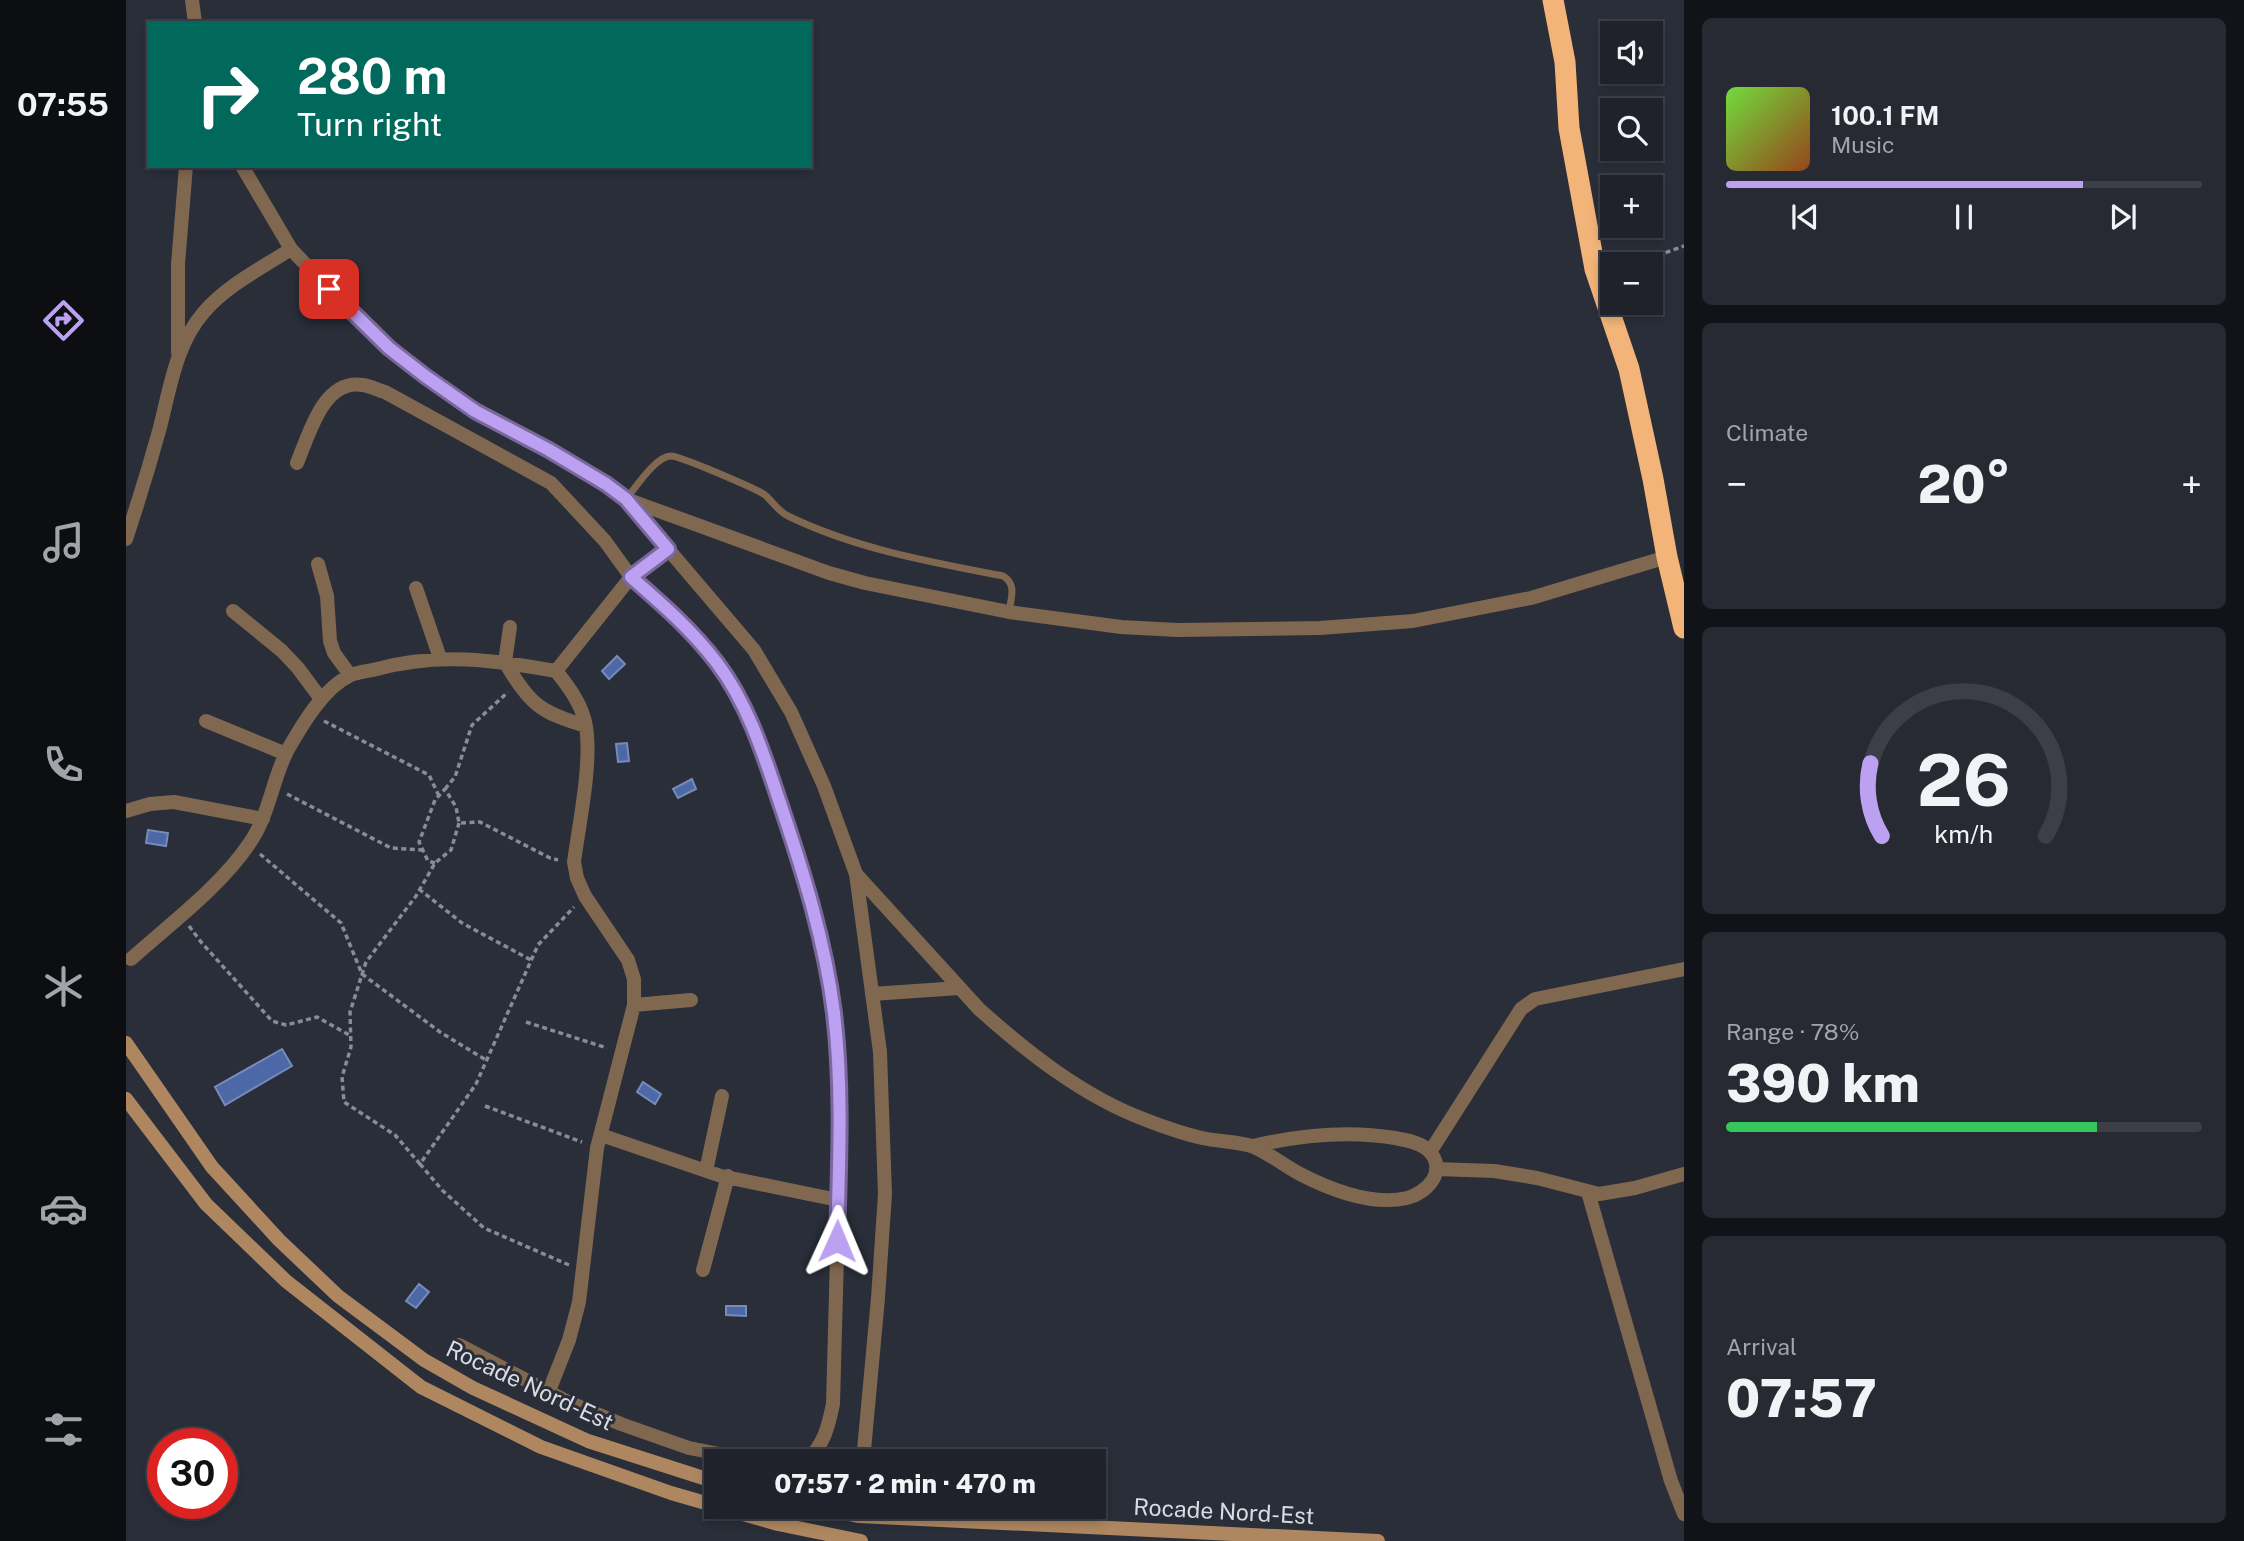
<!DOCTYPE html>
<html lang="en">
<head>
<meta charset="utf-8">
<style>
	body { margin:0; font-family:"Public Sans",sans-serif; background:#272a33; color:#f1f3f6; height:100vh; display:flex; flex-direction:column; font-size:26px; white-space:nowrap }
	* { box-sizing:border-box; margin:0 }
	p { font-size:23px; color:#a1a4a9 }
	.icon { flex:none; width:38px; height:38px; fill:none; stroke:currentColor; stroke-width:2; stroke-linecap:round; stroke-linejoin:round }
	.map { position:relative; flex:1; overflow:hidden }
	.side { display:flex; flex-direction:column; gap:18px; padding:18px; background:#111318; width:560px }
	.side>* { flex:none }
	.top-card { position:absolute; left:21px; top:21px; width:665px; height:147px; border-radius:0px; box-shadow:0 4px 10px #0003,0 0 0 2px #3c3f47; background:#00695c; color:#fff; overflow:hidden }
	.buttons { position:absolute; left:1474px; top:21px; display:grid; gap:14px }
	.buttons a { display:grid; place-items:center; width:63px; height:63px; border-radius:0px; background:#1f222b; box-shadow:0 4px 10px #0003,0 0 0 2px #3c3f47; font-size:35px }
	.speed { position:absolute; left:21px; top:1428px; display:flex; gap:14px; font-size:35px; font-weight:700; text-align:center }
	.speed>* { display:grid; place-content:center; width:91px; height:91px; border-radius:50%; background:#1f222b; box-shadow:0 4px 10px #0003,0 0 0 2px #3c3f47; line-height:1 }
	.speed .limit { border:10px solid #d22; background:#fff; color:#111 }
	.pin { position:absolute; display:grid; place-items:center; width:60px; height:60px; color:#fff; margin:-30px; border-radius:14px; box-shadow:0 4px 10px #0006 }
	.me { position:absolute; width:77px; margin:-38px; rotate:1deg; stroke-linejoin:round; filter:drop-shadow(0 0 5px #0008) }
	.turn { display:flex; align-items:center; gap:24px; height:147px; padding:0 35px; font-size:32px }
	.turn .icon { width:91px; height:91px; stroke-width:2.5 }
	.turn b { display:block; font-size:49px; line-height:60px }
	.big { font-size:52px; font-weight:800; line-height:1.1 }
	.side .tile { flex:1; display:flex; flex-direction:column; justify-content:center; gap:10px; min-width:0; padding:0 24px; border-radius:10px; background:#272a33 }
	.side .dial { align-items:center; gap:0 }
	.dial svg { height:182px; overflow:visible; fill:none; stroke:#3c3f47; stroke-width:7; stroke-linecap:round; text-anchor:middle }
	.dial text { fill:#f1f3f6; stroke:none }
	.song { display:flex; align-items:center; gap:21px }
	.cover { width:84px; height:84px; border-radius:10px; background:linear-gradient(135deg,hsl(100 70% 55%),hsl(20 70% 35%)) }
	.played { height:7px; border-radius:4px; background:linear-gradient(90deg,#bca0f2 75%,#3c3f47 75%) }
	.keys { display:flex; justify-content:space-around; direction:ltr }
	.heat { display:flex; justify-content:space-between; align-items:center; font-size:38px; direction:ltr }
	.charge { height:10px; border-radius:5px; background:linear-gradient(90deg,#34c759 78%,#3c3f47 0) }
	.trip { position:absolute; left:578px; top:1449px; width:402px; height:70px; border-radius:0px; background:#1f222b; box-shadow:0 4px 10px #0003,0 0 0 2px #3c3f47; font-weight:800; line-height:70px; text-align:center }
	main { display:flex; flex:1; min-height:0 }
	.tabs { display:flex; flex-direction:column; width:126px; justify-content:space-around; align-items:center; background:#0c0e11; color:#a1a4a9 }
	.tabs .icon { width:49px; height:49px }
	.tabs .active { color:#bca0f2 }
	.tabs b { font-size:32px; color:#f1f3f6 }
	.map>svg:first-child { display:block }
	.water { fill:#4d68a7; stroke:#778bb9; stroke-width:2 }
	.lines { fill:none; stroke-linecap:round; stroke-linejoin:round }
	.path { stroke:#888c95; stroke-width:3.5; stroke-dasharray:5 3.5; stroke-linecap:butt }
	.lane { stroke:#80674f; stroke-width:7 }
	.street { stroke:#80674f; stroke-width:14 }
	.secondary { stroke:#ae8760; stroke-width:14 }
	.highway { stroke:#f2b478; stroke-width:21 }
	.route-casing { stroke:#7a689d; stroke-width:18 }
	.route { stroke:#bca0f2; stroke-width:12 }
	.labels { text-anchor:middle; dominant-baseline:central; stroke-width:6; stroke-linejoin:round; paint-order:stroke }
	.street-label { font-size:23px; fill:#d9dce4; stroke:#292e39 }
</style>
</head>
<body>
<main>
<nav class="tabs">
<b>07:55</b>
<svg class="icon active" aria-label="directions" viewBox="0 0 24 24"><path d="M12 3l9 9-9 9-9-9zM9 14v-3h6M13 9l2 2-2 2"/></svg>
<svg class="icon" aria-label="music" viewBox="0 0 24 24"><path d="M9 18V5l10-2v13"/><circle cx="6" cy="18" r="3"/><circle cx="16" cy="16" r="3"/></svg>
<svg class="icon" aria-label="phone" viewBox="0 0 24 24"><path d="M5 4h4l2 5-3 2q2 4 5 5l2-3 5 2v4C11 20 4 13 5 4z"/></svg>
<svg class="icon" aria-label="climate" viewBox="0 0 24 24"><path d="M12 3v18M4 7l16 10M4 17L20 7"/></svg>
<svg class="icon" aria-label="car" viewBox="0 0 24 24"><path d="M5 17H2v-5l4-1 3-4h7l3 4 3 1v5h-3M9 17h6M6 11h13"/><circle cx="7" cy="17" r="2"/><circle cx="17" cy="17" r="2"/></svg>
<svg class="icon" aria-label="filters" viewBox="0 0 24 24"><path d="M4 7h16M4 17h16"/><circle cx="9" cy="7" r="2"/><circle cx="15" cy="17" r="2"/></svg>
</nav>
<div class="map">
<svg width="1558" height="1541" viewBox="0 0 1558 1541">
	<rect width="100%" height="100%" fill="#292e39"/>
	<path class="water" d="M491 656 499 664 483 679 476 671Z
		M501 743 503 761 492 762 490 744Z
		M566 779 570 789 552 798 547 789Z
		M22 830 42 833 40 846 20 843Z
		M156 1049 166 1066 99 1105 89 1087Z
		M517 1082 535 1094 529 1104 511 1092Z
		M293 1284 303 1292 290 1308 280 1301Z
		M600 1306H620V1316L600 1315Z"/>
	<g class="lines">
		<path class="path" d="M1490 264 1530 256 1558 246
			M198 721 303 775 313 796
			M319 789 329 777 346 725 382 692
			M161 794 265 848 296 850
			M134 854 215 923 236 974 314 1032 360 1060
			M309 863 302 861 293 842 309 800 319 789 330 807 333 823 354 822 424 858 432 860
			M293 889 336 923 405 960
			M63 926 75 942 146 1021 160 1025 191 1017 225 1036
			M400 1022 481 1048
			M359 1106 456 1142
			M294 1164 269 1135 218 1102 216 1077 225 1047 224 1012 240 962 290 896 309 863 325 850 333 823
			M443 1265 358 1228 316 1190 294 1164 350 1084 412 945 448 907"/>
		<path class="lane" d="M500 499C510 487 530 456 545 456 554 456 631 489 639 495 647 502 652 511 662 516 730 549 804 562 877 576 891 584 885 598 883 612"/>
		<path class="street" d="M66 0 69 23
			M116 166 165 249 221 308 263 348 349 411 423 450 480 484 500 499 703 573 739 583 883 612 995 627 1051 630 1194 628 1287 621 1405 598 1541 557
			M52 353V264L60 166
			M171 463C183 435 197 378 237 385 244 386 252 390 259 392L425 483 479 541 505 577 542 549
			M502 502 628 650 665 712 698 786 730 874 754 1052 759 1194 752 1298 737 1461
			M0 539C12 503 23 467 33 431 44 390 49 345 78 312 101 285 136 268 165 249
			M192 564 201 596 204 641 208 653 224 675
			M290 588 314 658
			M107 611 156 651 172 668 195 699
			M384 627 379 662C403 704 415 713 460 726
			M80 721 160 754
			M0 811 24 804 48 802 137 819
			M730 874 853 1009C902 1053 958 1097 1020 1120 1038 1127 1058 1134 1076 1138 1093 1142 1113 1141 1128 1147 1144 1154 1159 1166 1174 1174 1205 1190 1246 1206 1281 1198 1301 1193 1322 1171 1303 1151 1296 1143 1280 1140 1269 1138 1221 1130 1174 1135 1127 1146
			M5 959C44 924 94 887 123 844 143 816 146 781 161 751 176 725 197 688 225 675 233 672 243 671 251 669 313 652 368 660 430 671
			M746 994 833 988
			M508 1005 565 1000
			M475 1135 595 1176 712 1200
			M1304 1152 1395 1009 1409 999 1558 969
			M1310 1169 1368 1171 1411 1178 1473 1194 1509 1188 1558 1174
			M580 1171 596 1096
			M1462 1192 1545 1481 1558 1514
			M577 1270 602 1176
			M333 1345 442 1402 495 1424 563 1448 629 1461
			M423 1391 443 1340 453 1302 471 1148 508 1005V979L502 960 459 896 451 878 448 862C453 824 466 764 460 727 457 706 443 687 430 671L505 577 563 628 593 665 616 705 639 757 681 884 697 950 708 1013 715 1108 707 1404C702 1428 698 1445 680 1461"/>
		<path class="secondary" d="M0 1043 86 1167 153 1240 212 1296 298 1360 347 1388 462 1441 590 1482
			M0 1099 80 1204 160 1281 295 1387 415 1447 545 1493 590 1506
			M592 1507 652 1524 735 1541
			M690 1507 732 1516 1252 1541"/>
		<path class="highway" d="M1427 0 1439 62 1443 128 1469 269 1503 369 1527 479 1541 557 1558 628"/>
	</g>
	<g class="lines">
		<g class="route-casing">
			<path id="route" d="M203 289 263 348 299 376 349 411 423 450 480 484 500 499 542 549 505 577C536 604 566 630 591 663 622 704 638 755 654 803 677 871 699 941 708 1013 717 1089 713 1165 711 1241"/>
		</g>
		<use href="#route" class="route"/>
	</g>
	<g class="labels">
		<g class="street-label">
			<text transform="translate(404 1385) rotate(25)">Rocade Nord-Est</text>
			<text transform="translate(1098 1511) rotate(3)">Rocade Nord-Est</text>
		</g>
	</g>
</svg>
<div class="buttons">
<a><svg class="icon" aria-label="sound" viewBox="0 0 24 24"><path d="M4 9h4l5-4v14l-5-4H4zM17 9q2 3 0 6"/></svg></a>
<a><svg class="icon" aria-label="search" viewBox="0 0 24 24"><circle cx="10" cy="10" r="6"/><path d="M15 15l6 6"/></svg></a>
<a>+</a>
<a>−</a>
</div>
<div class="speed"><div class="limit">30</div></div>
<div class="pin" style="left:203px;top:289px;background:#d93025"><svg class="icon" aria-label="arrive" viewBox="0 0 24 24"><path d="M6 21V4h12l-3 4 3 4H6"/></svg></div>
<svg class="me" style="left:711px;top:1241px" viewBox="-20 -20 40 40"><path d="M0-17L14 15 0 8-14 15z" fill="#bca0f2" stroke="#fff" stroke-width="4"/></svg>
<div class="trip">07:57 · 2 min · 470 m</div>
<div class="top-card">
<div class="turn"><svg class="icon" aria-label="right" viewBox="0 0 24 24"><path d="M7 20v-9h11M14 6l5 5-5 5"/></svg><div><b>280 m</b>Turn right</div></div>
</div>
</div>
<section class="side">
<div class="tile">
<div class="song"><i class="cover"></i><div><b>100.1 FM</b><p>Music</p></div></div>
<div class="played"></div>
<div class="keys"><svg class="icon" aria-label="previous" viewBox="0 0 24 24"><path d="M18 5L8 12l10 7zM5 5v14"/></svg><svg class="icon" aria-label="pause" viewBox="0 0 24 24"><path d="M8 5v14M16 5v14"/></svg><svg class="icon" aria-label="next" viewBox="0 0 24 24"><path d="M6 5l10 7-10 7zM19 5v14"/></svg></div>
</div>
<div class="tile"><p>Climate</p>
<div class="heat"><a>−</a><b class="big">20°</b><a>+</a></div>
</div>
<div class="tile dial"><svg viewBox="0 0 100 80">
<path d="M14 69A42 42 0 1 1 86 69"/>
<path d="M14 69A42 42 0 0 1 9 37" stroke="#bca0f2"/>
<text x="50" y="56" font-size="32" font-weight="700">26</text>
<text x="50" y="72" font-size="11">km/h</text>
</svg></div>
<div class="tile"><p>Range · 78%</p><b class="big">390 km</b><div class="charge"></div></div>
<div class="tile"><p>Arrival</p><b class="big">07:57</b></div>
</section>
</main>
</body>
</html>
